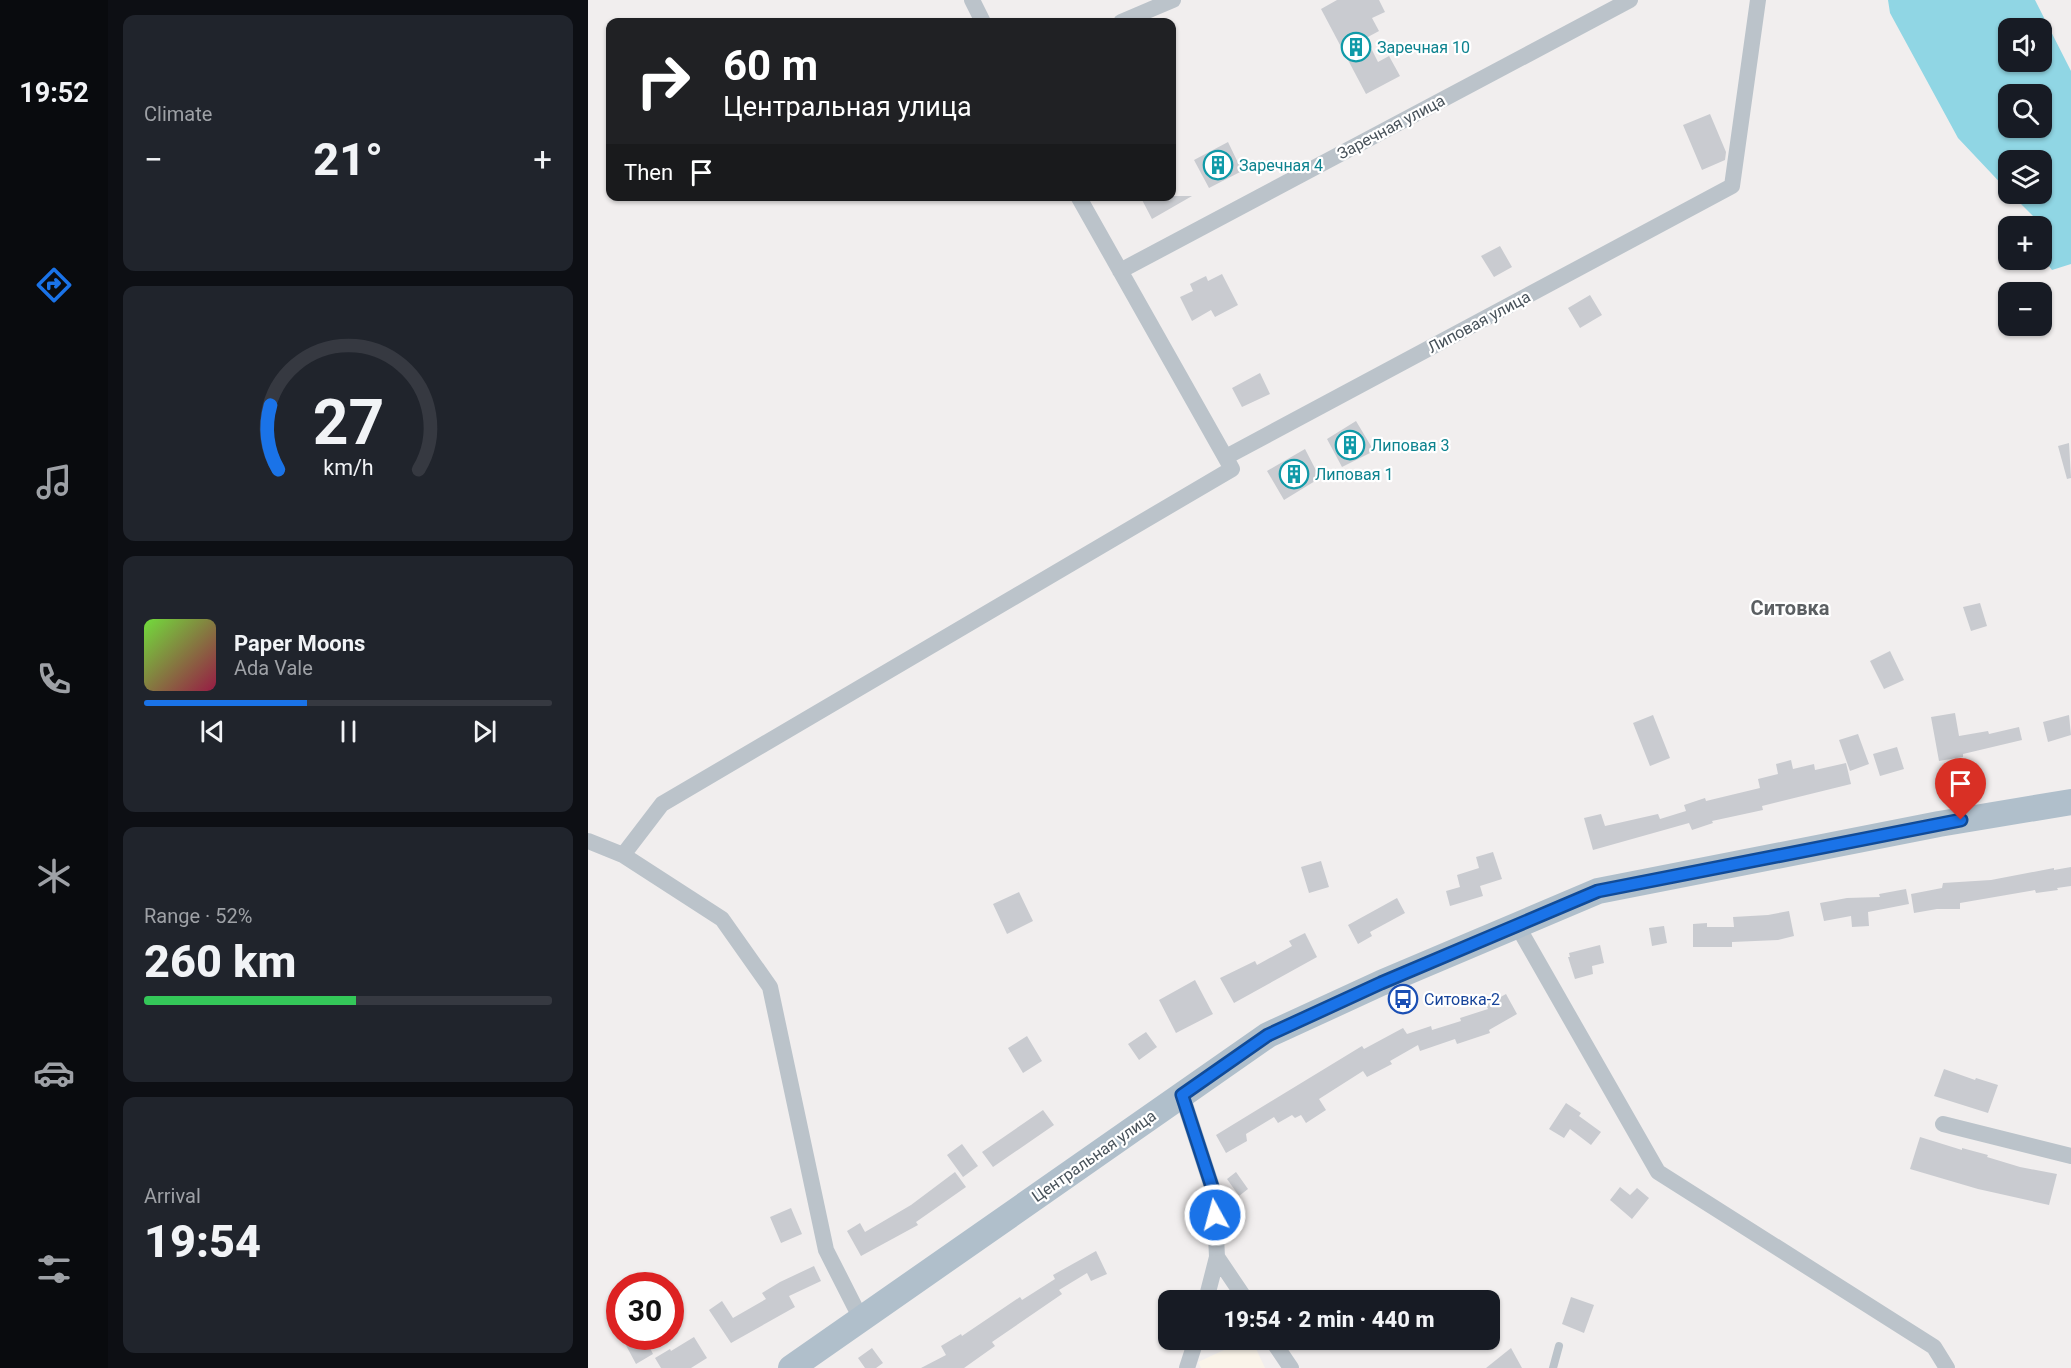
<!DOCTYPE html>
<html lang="en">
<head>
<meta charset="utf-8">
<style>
	body { margin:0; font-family:Roboto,sans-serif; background:#20242c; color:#f1f3f6; height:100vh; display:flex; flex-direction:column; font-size:22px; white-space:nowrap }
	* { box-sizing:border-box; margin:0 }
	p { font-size:20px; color:#9ea1a6 }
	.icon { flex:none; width:33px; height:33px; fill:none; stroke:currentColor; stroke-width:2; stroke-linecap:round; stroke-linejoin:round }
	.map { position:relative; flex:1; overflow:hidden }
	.drawer { display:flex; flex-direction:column; gap:15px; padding:15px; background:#0d0f14; width:480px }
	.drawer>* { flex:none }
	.banner { position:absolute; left:18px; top:18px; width:570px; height:183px; border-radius:12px; box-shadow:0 2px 4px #0004; background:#202124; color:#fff; overflow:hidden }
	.buttons { position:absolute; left:1410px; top:18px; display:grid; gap:12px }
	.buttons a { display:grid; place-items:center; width:54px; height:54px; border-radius:12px; background:#171b24; box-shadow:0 2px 4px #0004; font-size:30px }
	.speed { position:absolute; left:18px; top:1272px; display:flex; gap:12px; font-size:30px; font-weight:700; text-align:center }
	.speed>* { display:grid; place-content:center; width:78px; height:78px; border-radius:50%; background:#171b24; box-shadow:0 2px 4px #0004; line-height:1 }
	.speed .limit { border:9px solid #d22; background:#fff; color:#111 }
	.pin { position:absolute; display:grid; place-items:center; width:51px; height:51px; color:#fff; margin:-62px -26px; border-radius:50% 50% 50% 0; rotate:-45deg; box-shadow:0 0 6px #0007 }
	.pin .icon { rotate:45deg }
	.me { position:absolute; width:66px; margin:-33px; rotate:353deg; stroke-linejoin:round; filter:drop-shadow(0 0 4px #0008) }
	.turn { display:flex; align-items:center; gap:21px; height:126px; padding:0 18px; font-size:27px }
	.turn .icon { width:78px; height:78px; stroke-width:2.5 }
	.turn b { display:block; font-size:42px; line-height:51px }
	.then { display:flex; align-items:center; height:57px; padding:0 18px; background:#0003; gap:12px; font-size:22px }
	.big { font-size:45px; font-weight:800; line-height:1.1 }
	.drawer .card { flex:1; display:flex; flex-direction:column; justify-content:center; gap:9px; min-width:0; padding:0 21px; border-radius:12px; background:#20242c }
	.drawer .dial { align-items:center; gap:0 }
	.dial svg { height:156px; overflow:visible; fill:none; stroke:#363941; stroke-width:7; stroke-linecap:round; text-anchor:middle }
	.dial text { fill:#f1f3f6; stroke:none }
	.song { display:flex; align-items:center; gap:18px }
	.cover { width:72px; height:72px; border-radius:9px; background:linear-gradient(135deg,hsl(100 70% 55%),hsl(340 70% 35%)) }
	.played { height:6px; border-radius:3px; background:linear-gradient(90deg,#1a73e8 40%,#363941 40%) }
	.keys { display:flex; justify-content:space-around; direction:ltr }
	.heat { display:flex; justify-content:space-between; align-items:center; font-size:33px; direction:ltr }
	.charge { height:9px; border-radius:4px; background:linear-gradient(90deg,#34c759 52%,#363941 0) }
	.trip { position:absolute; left:570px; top:1290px; width:342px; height:60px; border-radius:12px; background:#171b24; box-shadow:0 2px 4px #0004; font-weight:800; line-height:60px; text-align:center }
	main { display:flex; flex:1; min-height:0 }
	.dock { display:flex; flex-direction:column; width:108px; justify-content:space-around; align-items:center; background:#090b0e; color:#9ea1a6 }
	.dock .icon { width:42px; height:42px }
	.dock .active { color:#1a73e8 }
	.dock b { font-size:27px; color:#f1f3f6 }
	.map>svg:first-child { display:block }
	.commercial { fill:#faf4e9 }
	.water { fill:#90d6e4; fill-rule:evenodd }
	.building { fill:#c9cbd0 }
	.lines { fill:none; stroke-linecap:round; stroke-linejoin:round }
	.lane { stroke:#bbc3ca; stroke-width:8 }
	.street { stroke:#bbc3ca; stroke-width:16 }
	.primary { stroke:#b0bfcb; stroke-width:26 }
	.route-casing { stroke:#114b97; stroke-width:15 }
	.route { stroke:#1a73e8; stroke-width:10 }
	.labels { text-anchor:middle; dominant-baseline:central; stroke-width:4.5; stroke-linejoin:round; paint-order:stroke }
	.culture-label { font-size:16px; fill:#0d838f; stroke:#fff; text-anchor:start }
	.street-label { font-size:16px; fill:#48525a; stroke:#fff }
	.transit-label { font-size:16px; fill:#164399; stroke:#fff; text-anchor:start }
	.quarter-label { font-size:20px; font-weight:bold; fill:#5b5f62; stroke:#fff }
</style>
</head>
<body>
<main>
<nav class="dock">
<b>19:52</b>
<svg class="icon active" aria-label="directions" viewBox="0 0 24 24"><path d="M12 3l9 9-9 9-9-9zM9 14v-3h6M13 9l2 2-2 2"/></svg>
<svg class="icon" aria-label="music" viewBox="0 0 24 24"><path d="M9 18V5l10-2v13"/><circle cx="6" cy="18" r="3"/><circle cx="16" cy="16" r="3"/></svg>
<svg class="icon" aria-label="phone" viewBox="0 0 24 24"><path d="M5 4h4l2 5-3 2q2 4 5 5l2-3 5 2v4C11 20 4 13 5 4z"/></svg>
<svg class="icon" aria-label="climate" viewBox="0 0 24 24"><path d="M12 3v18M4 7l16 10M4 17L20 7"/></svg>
<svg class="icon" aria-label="car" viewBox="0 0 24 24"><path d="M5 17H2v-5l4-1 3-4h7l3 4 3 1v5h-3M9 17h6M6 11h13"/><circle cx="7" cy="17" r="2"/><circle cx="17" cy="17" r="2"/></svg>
<svg class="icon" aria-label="filters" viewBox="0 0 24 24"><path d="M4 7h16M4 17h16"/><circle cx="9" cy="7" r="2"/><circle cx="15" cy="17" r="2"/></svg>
</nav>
<section class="drawer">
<div class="card"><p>Climate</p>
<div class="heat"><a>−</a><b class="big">21°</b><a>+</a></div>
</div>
<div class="card dial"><svg viewBox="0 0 100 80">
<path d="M14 69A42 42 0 1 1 86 69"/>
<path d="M14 69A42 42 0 0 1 10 36" stroke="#1a73e8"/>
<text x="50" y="56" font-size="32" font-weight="700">27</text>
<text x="50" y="72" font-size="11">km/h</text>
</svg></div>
<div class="card">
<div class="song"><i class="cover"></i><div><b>Paper Moons</b><p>Ada Vale</p></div></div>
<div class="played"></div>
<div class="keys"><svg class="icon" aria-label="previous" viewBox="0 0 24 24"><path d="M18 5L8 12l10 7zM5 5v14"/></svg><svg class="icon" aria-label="pause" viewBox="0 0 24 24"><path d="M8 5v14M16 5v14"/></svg><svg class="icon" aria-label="next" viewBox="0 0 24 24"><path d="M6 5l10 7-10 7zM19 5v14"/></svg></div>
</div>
<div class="card"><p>Range · 52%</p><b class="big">260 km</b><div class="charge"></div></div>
<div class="card"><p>Arrival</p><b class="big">19:54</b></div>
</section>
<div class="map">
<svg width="1483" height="1368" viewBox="0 0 1483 1368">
	<rect width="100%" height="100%" fill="#f1eeee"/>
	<path class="commercial" d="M658 1340H664L677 1368H613L610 1362Z"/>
	<path class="water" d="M1300 0H1447L1483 71V264L1464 270 1454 257V226H1450V221L1423 194H1454V160H1420V191L1370 138 1302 13ZM1420 28H1454V62H1420ZM1420 94H1454V128H1420Z"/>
	<path class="building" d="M749 0H791L797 12 784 18 791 31 778 38 790 62 801 56 812 76 778 94 733 9Z
		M1122 114 1138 152 1137 160 1114 170 1095 125Z
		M640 142 654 171 621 188 606 160Z
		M552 196H604L564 219Z
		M912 246 924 267 906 277 893 256Z
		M634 274 650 305 627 317 623 310 604 321 592 297 605 291 602 284 618 276 620 281Z
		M1002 295 1014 315 992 328 980 308Z
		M672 373 682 394 654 407 644 388Z
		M768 421 786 451 754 467 739 439Z
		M1481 443 1483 478 1479 479 1470 446Z
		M717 449 732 478 696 500 679 471Z
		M1392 603 1399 626 1383 631 1375 607Z
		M1302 651 1316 680 1296 689 1282 661Z
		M1367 713 1371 736 1400 731 1401 734 1431 727 1434 740 1375 754V757L1351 761 1343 717Z
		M1065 715 1082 758 1062 766 1045 723Z
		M1481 715 1483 735 1460 742 1455 722Z
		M1270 734 1281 764 1262 771 1251 740Z
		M1309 747 1316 769 1292 776 1285 754Z
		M1203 760 1205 769 1226 764 1227 770 1258 763 1263 784 1174 806 1175 810 1124 821 1125 823 1104 830 1101 823 1005 850 996 818 1013 814 1017 826 1070 814 1072 819 1098 811 1096 805 1117 798 1118 801 1172 788 1170 779 1190 774 1188 764Z
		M905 852 914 879 892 886 895 896 862 906 858 891 872 887 869 875 891 868 888 857Z
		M733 861 741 887 721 893 713 867Z
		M1483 867V886L1469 888 1470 890 1448 893 1447 890 1372 903V909H1349L1326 913 1323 894 1354 888 1355 883 1403 880 1466 868V870Z
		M1318 889 1321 904 1280 912 1281 926 1264 927 1263 916 1236 921 1232 903 1259 898 1292 897 1291 894Z
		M431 892 445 921 419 934 405 904Z
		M809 898 817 913 782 932 784 936 770 944 760 925Z
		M1201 911 1206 936 1190 940 1144 942V947H1105V924L1119 923V927H1146L1145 917 1180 915Z
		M1076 926 1079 943 1064 946 1061 928Z
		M717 933 729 957 646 1003 632 978 667 961 669 965 704 946 701 941Z
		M1012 945 1016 963 1004 966 1005 974 987 979 980 957H982L981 953Z
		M607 980 625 1014 588 1033 571 1000Z
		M918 994 929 1014 901 1030 902 1033 869 1044 867 1039 832 1051 830 1045 802 1061 804 1064 779 1077 775 1071 731 1099 738 1110 718 1123 713 1115 707 1118 704 1115 690 1123 686 1117 658 1134 659 1141 638 1153 628 1135 774 1046 776 1049 815 1028 819 1034 843 1026 844 1030 873 1021 872 1018 900 1009 898 1005Z
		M558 1032 569 1047 551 1060 540 1044Z
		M439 1036 454 1061 435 1073 420 1048Z
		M1356 1069 1387 1080 1388 1078 1410 1085 1400 1113 1346 1096Z
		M978 1103 993 1113 991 1116 1013 1132 1003 1145 982 1129 976 1138 961 1129Z
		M455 1110 466 1125 405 1167 394 1152Z
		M1332 1137 1374 1150V1148L1400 1155 1399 1157 1432 1167 1469 1174 1461 1205 1390 1189 1322 1169Z
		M374 1144 390 1166 375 1177 359 1155Z
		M367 1172 378 1187 328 1222 330 1225 273 1256 259 1231 272 1223 277 1232 323 1205Z
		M648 1172 660 1189 651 1196 639 1179Z
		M1032 1187 1042 1195 1049 1188 1061 1198 1044 1219 1022 1200Z
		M203 1208 214 1234 193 1243 182 1217Z
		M508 1251 519 1274 503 1281 499 1273 471 1290 474 1294 404 1342 407 1346 376 1368H333L358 1355 353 1346 373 1334 374 1336 432 1297 434 1300 467 1279 465 1275Z
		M226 1266 233 1281 201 1296 207 1307 143 1343 121 1310 134 1301 145 1318 178 1299 174 1293 192 1282Z
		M983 1297 1006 1305 996 1333 974 1324Z
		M33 1336H56L65 1354 48 1364Z
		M106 1337 119 1358 103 1368H73L67 1358 82 1349 83 1351Z
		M284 1348 295 1363 288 1368H277L270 1358Z
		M923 1348 934 1368H898Z"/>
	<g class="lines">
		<path class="lane" d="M965 1368 971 1346"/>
		<path class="street" d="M384 0 395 22
			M533 22 585 0
			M532 271 1042 0
			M638 457 1144 186 1170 0
			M0 841 35 855 134 919 182 987 238 1250 273 1319
			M35 855 74 804 644 469 490 196
			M930 927 1070 1172 1346 1347 1359 1368
			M594 1095 626 1193 629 1257 618 1300
			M1355 1124 1483 1156
			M629 1257 658 1300
			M684 1340 703 1368
			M599 1368 608 1340"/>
		<path class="primary" d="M203 1368 680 1035 793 983 1010 891 1351 824 1483 802"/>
	</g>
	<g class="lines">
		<g class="route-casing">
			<path id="route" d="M627 1215 626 1193 594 1095 680 1035 793 983 1010 891 1373 820"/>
		</g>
		<use href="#route" class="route"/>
	</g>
	<defs>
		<g id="building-ring" transform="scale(1.5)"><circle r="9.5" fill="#fff" stroke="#0f9aa8" stroke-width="1.5"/><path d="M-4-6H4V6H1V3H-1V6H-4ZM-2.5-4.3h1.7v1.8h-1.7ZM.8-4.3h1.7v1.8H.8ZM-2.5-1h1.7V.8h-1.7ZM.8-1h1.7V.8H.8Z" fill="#0f9aa8"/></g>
		<g id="bus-ring" transform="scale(1.5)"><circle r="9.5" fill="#fff" stroke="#1a4fb4" stroke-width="1.5"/><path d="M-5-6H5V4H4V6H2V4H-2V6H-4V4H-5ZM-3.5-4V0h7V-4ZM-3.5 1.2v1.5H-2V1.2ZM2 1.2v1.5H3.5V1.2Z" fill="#1a4fb4"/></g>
	</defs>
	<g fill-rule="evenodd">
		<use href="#building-ring" x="768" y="47"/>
		<use href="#building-ring" x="630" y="165"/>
		<use href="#building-ring" x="762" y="445"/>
		<use href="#building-ring" x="706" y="474"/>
		<use href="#bus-ring" x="815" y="999"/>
	</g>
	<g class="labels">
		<g class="culture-label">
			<text x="789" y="47">Заречная 10</text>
			<text x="651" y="165">Заречная 4</text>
			<text x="783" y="445">Липовая 3</text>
			<text x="727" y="474">Липовая 1</text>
		</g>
		<g class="street-label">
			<text transform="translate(803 127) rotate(-28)">Заречная улица</text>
			<text transform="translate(891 322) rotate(-28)">Липовая улица</text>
			<text transform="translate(506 1156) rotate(-35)">Центральная улица</text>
		</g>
		<g class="transit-label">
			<text x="836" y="999">Ситовка-2</text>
		</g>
		<g class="quarter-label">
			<text x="1202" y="608">Ситовка</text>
		</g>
	</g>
</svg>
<div class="buttons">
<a><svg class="icon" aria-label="sound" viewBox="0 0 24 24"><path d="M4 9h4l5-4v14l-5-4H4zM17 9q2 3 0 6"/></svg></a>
<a><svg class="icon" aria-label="search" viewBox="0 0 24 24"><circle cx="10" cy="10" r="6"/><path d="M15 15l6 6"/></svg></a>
<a><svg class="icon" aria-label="layers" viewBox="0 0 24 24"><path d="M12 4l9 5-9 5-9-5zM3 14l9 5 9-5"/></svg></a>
<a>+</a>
<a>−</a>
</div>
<div class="speed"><div class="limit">30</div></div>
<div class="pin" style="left:1373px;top:820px;background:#d93025"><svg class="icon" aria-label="arrive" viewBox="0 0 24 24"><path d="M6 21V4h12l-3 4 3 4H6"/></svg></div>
<svg class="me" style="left:627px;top:1215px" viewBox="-20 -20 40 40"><circle r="17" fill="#1a73e8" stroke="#fff" stroke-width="3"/><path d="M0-11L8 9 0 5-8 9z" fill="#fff"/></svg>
<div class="trip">19:54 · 2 min · 440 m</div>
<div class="banner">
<div class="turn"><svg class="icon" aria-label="right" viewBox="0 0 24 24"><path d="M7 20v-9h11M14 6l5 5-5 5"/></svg><div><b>60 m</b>Центральная улица</div></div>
<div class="then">Then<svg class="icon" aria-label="arrive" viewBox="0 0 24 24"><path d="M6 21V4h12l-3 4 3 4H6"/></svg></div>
</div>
</div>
</main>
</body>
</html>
